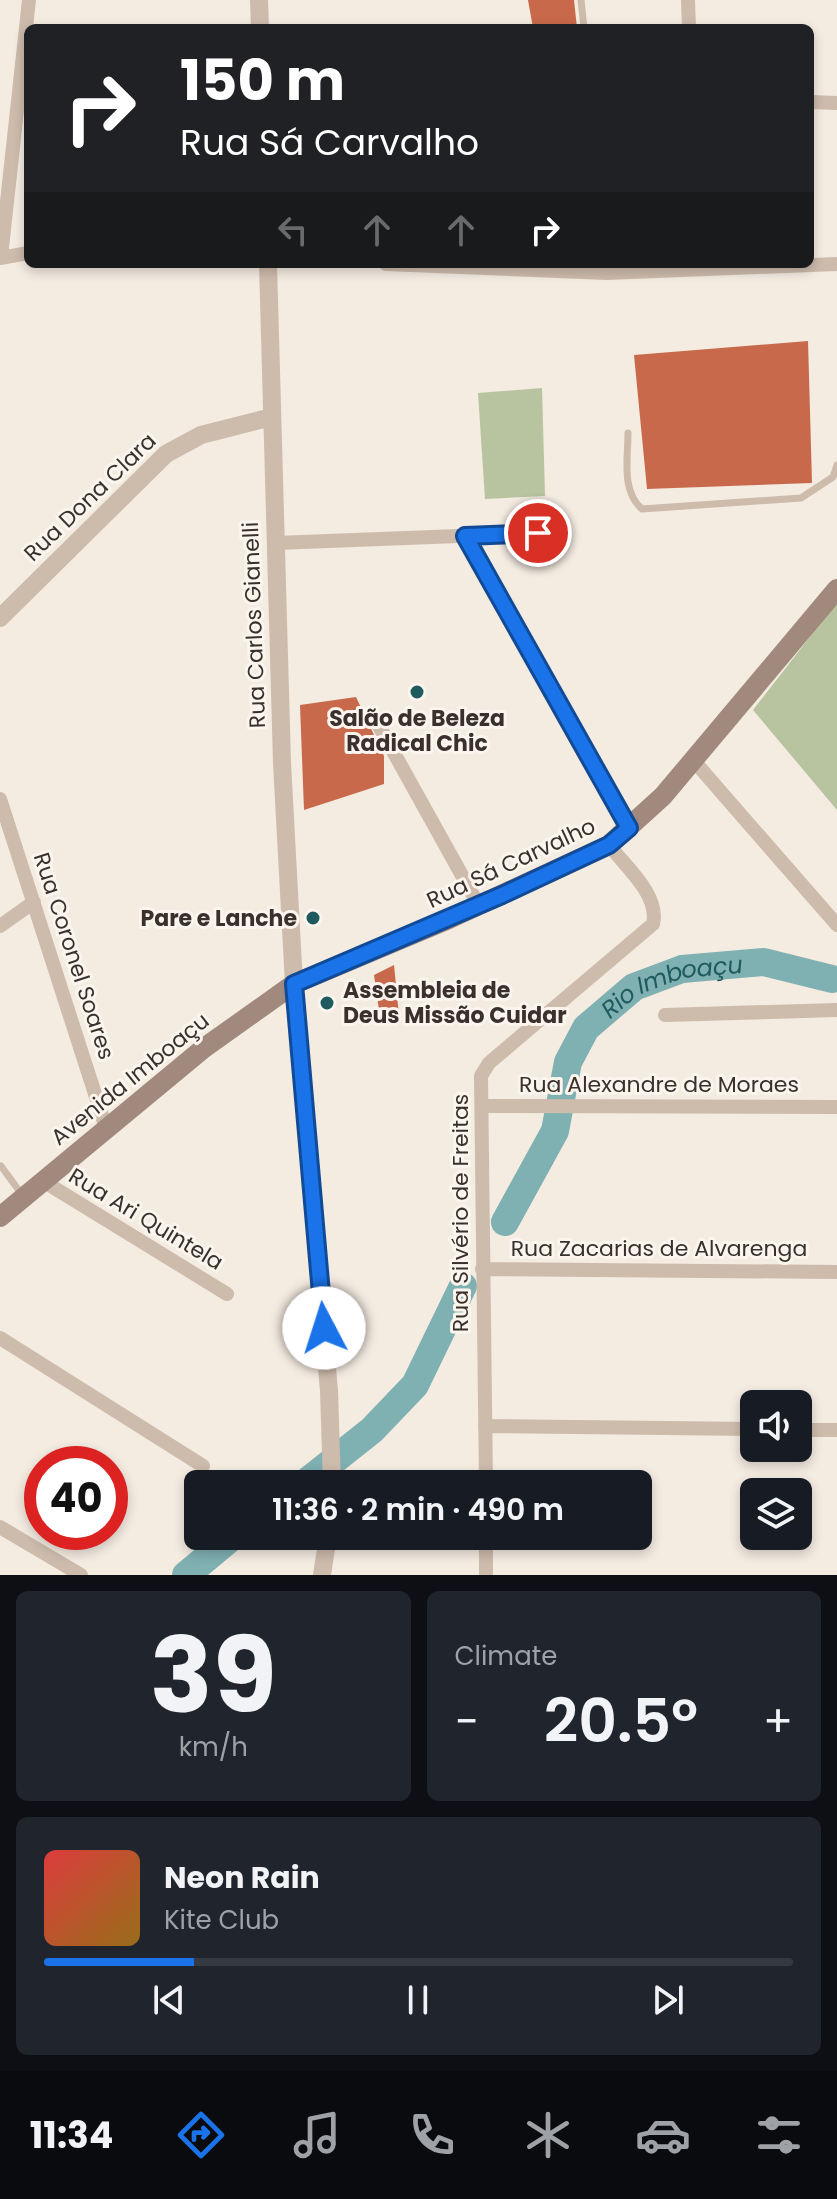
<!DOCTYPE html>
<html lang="en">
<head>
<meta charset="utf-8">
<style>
	body { margin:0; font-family:Poppins,sans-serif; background:#20242c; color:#f1f3f6; height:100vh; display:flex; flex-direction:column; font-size:30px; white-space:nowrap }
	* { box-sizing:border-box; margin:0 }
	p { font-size:26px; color:#9ea1a6 }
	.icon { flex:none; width:44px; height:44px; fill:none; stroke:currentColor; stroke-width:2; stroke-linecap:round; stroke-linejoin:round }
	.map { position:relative; height:1575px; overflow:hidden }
	.side { display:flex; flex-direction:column; gap:16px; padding:16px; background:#0d0f14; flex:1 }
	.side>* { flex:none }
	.top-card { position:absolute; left:24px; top:24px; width:790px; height:244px; border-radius:12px; box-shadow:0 4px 12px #0003; background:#202124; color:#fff; overflow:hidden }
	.controls { position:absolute; left:740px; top:1390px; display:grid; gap:16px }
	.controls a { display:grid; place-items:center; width:72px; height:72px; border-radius:12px; background:#171b24; box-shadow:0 4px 12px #0003; font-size:40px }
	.speed { position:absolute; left:24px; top:1446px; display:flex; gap:16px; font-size:40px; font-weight:700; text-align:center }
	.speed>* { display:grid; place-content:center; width:104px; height:104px; border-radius:50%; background:#171b24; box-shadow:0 4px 12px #0003; line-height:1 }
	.speed .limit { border:12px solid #d22; background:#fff; color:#111 }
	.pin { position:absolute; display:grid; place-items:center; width:68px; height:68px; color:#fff; margin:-34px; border:4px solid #fff; border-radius:50%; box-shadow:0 2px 8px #0007 }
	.me { position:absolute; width:88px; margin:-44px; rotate:355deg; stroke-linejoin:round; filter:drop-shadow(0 0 6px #0008) }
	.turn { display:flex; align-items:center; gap:28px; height:168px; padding:0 24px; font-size:36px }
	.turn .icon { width:104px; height:104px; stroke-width:2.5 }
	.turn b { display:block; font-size:56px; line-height:68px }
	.lanes { display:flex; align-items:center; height:76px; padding:0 24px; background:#0003; justify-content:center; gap:40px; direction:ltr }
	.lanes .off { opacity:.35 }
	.big { font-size:60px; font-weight:600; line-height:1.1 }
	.side .card { flex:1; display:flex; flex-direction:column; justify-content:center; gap:12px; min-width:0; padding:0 28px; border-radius:12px; background:#20242c }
	.side .dial { align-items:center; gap:0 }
	.dial b { font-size:104px; line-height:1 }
	.song { display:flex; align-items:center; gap:24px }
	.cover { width:96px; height:96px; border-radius:12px; background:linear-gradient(135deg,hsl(0 70% 55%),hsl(40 70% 35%)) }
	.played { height:8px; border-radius:4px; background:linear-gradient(90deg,#1a73e8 20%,#363941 20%) }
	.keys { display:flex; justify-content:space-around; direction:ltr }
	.heat { display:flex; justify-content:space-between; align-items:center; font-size:44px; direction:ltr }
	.side .tiles { flex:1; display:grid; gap:16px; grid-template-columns:1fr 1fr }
	.card:last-child { grid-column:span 2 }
	.trip { position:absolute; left:184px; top:1470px; width:468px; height:80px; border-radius:12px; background:#171b24; box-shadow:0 4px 12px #0003; font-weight:600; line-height:80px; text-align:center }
	.dock { display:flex; height:128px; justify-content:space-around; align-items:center; background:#090b0e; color:#9ea1a6 }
	.dock .icon { width:56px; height:56px }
	.dock .selected { color:#1a73e8 }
	.dock b { font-size:36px; color:#f1f3f6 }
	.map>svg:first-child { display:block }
	.green { fill:#b8c4a0 }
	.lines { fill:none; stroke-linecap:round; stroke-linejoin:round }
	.river { stroke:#7fb0b2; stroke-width:28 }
	.building { fill:#c8694b }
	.service { stroke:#cdbbac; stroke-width:7 }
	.minor { stroke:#cdbbac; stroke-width:14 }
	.tertiary { stroke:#cdbbac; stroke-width:18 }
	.secondary { stroke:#a18a7d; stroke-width:20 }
	.route-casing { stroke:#114b97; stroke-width:20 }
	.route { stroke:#1a73e8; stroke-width:14 }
	.poi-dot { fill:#1f5a5e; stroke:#fbf5ee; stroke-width:3 }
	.labels { text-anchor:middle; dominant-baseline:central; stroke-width:6; stroke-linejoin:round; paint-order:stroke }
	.street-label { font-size:22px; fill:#3b302b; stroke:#fbf5ee }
	.poi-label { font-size:22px; font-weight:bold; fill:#3b302b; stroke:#fbf5ee }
	.water-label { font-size:24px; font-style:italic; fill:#1f5a5e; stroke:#fbf5ee }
</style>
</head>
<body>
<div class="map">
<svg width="837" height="1575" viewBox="0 0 837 1575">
	<rect width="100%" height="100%" fill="#f4ebe1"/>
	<path class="green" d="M542 388 545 496 485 499 478 393Z
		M837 602V810L753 710Z"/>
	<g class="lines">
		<g class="river">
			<path id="s1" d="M505 1222 555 1131 568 1062 586 1028 634 987 682 969 764 962 832 979"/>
			<path d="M304 1484 372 1430 415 1385 463 1286"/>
			<path d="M186 1575 233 1536"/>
		</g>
	</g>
	<path class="building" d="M528 0H574L577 28H533Z
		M808 341 812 483 647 489 634 355Z
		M356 697 384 756V784L304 810 300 705Z
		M394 965 399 1016 380 1017 374 975Z"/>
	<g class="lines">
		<path class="service" d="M581 0 584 28
			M628 433C628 458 621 491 642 509L801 498 833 477 837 465
			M1 1166 23 1196"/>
		<path class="minor" d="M688 0 689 28
			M810 102 837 103
			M1 257 29 0
			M0 258 28 253
			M386 264 607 273 837 264
			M465 536 629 828
			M276 543 538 533
			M374 717 479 906
			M694 761 837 925
			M0 799 106 1128
			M0 926 34 902
			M665 1015 837 1010
			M482 1106 837 1107
			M43 1181 227 1294
			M482 1269 837 1272
			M0 1338 203 1466
			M485 1426 754 1429
			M798 1430H837
			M486 1484 481 1076 489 1063 653 924C660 895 625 866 609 845
			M0 1527 81 1575
			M486 1536V1575"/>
		<path class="tertiary" d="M259 0 260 28
			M268 264 282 763 294 984 329 1391 332 1484
			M0 618 166 454 201 435 272 417
			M322 1575 328 1536"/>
		<path class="secondary" d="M0 1217 204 1048 294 984 449 919 609 845 663 796 837 589"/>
	</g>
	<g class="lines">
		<g class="route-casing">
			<path id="route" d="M324 1328 294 984 502 895 609 845 629 828 465 536 538 533"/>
		</g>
		<use href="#route" class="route"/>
	</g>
	<g class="poi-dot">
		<circle cx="417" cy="692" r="8"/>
		<circle cx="313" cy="918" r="8"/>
		<circle cx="327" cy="1003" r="8"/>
	</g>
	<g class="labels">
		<g class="street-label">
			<text transform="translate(90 497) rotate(-44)">Rua Dona Clara</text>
			<text transform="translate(254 625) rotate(-92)">Rua Carlos Gianelli</text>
			<text transform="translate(511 863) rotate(-25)">Rua Sá Carvalho</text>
			<text transform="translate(74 956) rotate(72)">Rua Coronel Soares</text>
			<text transform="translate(130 1079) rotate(-39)">Avenida Imboaçu</text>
			<text x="659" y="1084">Rua Alexandre de Moraes</text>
			<text transform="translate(460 1213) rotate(-90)">Rua Silvério de Freitas</text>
			<text transform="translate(146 1219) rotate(31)">Rua Ari Quintela</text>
			<text x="659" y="1248">Rua Zacarias de Alvarenga</text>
		</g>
		<g class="poi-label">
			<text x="417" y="718">Salão de Beleza<tspan x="417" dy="25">Radical Chic</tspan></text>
			<text x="297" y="918" text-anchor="end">Pare e Lanche</text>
			<text x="343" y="990" text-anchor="start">Assembleia de<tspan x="343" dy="25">Deus Missão Cuidar</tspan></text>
		</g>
		<g class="water-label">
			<text stroke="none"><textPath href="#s1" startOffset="312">Rio Imboaçu</textPath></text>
		</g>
	</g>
</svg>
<div class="controls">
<a><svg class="icon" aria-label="sound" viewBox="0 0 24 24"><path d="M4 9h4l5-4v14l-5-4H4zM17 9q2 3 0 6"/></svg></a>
<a><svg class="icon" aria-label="layers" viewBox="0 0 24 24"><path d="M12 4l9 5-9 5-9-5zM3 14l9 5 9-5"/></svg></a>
</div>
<div class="speed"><div class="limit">40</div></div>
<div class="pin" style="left:538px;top:533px;background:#d93025"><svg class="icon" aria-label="arrive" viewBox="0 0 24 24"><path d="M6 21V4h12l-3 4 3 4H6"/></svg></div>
<svg class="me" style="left:324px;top:1328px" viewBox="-20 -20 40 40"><circle r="19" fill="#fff"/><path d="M0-13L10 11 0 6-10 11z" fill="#1a73e8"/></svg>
<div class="trip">11:36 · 2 min · 490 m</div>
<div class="top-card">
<div class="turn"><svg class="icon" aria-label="right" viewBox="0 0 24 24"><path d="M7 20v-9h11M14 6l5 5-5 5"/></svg><div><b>150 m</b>Rua Sá Carvalho</div></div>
<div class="lanes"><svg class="icon off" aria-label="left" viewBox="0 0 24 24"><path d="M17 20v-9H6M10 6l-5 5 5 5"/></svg><svg class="icon off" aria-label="ahead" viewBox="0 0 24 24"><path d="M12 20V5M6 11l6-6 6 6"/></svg><svg class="icon off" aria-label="ahead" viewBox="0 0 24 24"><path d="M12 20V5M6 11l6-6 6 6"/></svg><svg class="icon" aria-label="right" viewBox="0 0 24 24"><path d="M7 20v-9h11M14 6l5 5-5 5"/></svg></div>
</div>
</div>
<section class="side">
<div class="tiles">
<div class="card dial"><b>39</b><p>km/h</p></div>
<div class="card"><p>Climate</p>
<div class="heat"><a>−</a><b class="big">20.5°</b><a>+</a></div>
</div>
<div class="card">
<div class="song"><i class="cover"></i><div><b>Neon Rain</b><p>Kite Club</p></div></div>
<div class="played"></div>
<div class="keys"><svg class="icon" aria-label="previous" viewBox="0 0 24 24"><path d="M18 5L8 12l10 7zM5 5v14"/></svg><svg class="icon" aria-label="pause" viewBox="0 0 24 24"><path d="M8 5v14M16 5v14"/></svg><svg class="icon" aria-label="next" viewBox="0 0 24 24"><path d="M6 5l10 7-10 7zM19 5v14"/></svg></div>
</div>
</div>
</section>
<nav class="dock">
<b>11:34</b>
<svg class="icon selected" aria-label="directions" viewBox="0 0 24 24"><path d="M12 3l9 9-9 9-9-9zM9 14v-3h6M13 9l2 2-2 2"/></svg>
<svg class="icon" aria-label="music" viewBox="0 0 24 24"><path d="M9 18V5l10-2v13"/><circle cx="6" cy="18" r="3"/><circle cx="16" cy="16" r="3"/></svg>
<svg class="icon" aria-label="phone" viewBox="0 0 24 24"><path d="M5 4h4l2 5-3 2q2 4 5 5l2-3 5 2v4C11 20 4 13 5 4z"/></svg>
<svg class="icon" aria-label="climate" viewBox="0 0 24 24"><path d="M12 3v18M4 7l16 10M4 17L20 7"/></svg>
<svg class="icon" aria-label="car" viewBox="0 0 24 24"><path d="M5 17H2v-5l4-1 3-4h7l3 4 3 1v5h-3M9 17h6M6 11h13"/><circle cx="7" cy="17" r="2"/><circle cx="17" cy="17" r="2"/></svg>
<svg class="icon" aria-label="filters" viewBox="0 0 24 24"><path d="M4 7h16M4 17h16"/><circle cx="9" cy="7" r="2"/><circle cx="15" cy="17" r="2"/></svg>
</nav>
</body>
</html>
